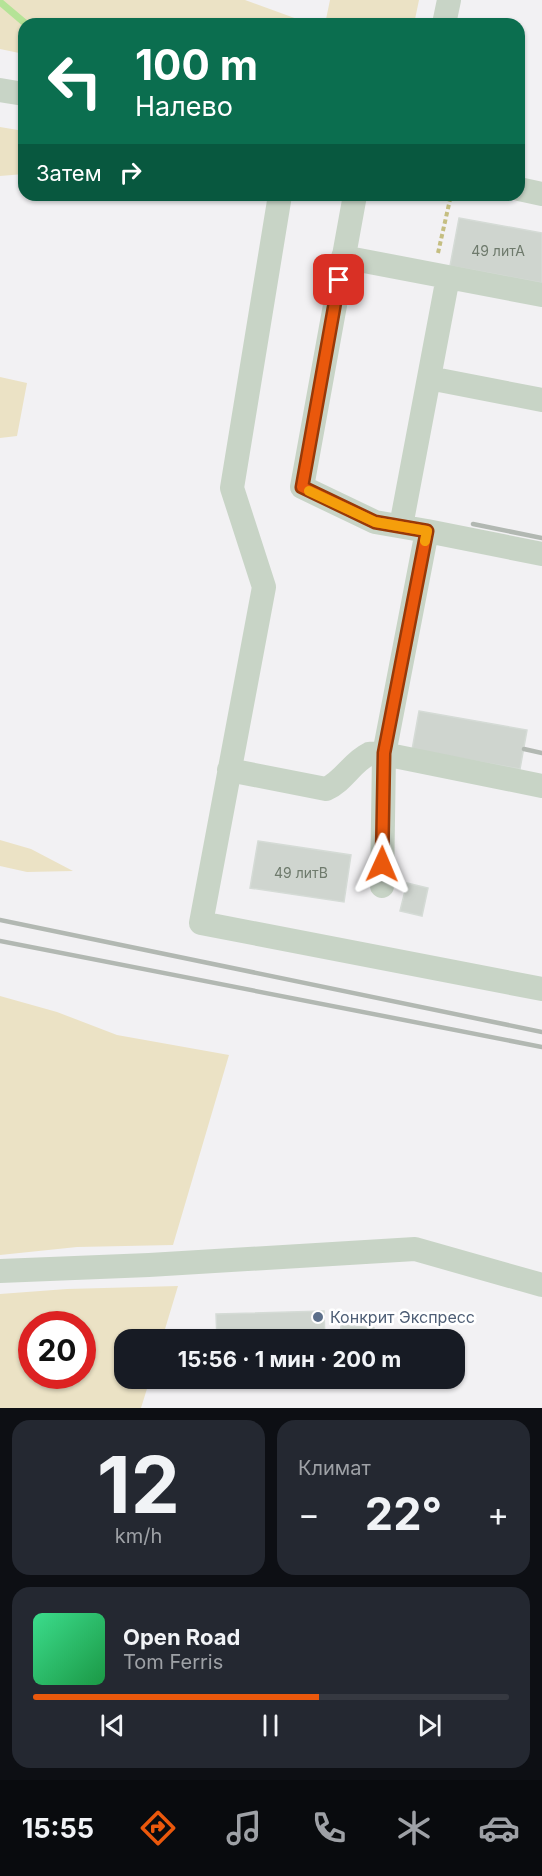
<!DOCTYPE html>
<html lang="ru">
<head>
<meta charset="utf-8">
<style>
	body { margin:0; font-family:Inter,sans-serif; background:#242831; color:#f1f3f6; height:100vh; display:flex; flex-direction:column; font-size:22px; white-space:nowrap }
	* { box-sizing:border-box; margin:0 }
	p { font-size:20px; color:#9ea1a6 }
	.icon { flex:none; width:33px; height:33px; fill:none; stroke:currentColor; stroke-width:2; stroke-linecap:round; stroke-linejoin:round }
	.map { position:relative; height:1408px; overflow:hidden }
	.panel { display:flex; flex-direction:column; gap:12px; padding:12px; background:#0d0f14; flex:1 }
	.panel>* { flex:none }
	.hud { position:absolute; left:18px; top:18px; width:507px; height:183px; border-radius:18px; box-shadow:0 2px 4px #0004; background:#0b6e4f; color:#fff; overflow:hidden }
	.speed { position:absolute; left:18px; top:1311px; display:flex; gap:12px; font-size:30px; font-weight:700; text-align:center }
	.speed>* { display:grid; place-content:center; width:78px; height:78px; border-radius:50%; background:#171b24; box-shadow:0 2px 4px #0004; line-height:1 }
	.speed .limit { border:9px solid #d22; background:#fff; color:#111 }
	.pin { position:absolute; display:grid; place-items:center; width:51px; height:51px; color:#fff; margin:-26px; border-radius:12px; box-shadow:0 3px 9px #0006 }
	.me { position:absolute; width:66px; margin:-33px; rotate:1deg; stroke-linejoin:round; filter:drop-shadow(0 0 4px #0008) }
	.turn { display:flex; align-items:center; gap:21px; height:126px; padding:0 18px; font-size:27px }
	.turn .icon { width:78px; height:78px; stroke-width:2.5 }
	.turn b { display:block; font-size:42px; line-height:51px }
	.then { display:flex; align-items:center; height:57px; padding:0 18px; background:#0003; gap:12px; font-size:22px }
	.big { font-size:45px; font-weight:700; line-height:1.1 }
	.panel .card { flex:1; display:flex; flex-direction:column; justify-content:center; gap:9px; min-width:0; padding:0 21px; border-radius:18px; background:#242831 }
	.panel .dial { align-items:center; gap:0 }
	.dial b { font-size:78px; line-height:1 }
	.song { display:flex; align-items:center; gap:18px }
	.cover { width:72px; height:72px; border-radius:9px; background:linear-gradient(135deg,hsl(150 70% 55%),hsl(140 70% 35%)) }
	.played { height:6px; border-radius:3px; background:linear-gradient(90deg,#ea580c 60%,#363941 60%) }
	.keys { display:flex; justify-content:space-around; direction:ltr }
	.heat { display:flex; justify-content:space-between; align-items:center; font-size:33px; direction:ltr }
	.panel .tiles { flex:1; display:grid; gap:12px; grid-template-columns:1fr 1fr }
	.card:last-child { grid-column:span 2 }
	.trip { position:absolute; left:114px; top:1329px; width:351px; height:60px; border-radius:18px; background:#171b24; box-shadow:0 2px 4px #0004; font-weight:700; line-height:60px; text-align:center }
	.tabs { display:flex; height:96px; justify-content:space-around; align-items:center; background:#090b0e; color:#9ea1a6 }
	.tabs .icon { width:42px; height:42px }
	.tabs .on { color:#ea580c }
	.tabs b { font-size:27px; color:#f1f3f6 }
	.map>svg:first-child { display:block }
	.green { fill:#ebe2c5; fill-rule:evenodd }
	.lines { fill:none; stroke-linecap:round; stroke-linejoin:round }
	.stream { stroke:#b5e397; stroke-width:7 }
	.building { fill:#cfd5cf; stroke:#d5dbd6; stroke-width:1.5 }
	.path { stroke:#c5be81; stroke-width:4; stroke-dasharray:4.5 3; stroke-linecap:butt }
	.minor { stroke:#c8d4c6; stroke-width:24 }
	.rail { stroke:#b2b8b2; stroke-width:4.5 }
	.route-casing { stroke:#983908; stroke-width:15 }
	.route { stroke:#ea580c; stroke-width:10 }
	.slow { stroke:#f59e0b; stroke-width:10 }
	.service-dot { fill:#5c6f8a; stroke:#fff; stroke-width:2 }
	.labels { text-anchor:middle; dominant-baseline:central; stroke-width:5; stroke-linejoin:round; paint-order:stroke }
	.number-label { font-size:14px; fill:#6e7a6c }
	.service-label { font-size:16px; fill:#4e5e75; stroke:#fff; text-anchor:start }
</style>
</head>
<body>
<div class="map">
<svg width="542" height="1408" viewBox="0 0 542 1408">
	<rect width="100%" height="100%" fill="#f2f1f3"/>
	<path class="green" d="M0 0H245L311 24H24V54L0 49Z
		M330 0H419L414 24H325Z
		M0 127 24 131V174L0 176Z
		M0 377 27 383 17 436 0 438Z
		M0 840 31 849 73 871 27 872 0 866Z
		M0 996 57 1012 117 1035 229 1055 173 1245 77 1247 0 1255Z
		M178 1286 162 1339 124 1340V1378L150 1379 141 1408H0V1294L67 1289ZM32 1324H82V1376H32Z"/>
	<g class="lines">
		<path class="stream" d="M0 2 26 24"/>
	</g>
	<path class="building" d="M459 218 542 233V283L450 266Z
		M419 711 527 730 520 769 412 750Z
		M258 841 351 855 344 902 250 888Z
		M407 883 428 888 422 916 400 911Z
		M324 1311 325 1340H217L216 1314Z
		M341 1325 374 1328 373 1340H340Z"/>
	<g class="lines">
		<path class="path" d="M438 253 451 195"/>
		<path class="minor" d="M444 24 449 0
			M0 90 24 94
			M519 189 542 194
			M280 195 232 488 264 587 201 923 542 989
			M355 195 302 487 375 522 427 531 384 754 382 886
			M343 257 542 295
			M429 378 542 400
			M401 526 448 277
			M427 531 542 554
			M229 770 326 789C344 781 352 762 369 754 373 753 380 754 384 754L542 786
			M0 1271 149 1265 415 1249 542 1285"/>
		<path class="rail" d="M473 524 542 538
			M524 749 542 753
			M0 920 542 1032
			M0 941 542 1047"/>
	</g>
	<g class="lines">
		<g class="route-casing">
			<path id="route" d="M339 280 302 487 375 522 427 531 384 753 382 864"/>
		</g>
		<use href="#route" class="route"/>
		<path class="slow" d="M309 491 375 522 427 531 425 541"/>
	</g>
	<circle class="service-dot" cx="318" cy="1317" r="6"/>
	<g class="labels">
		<g class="number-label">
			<text x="498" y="250">49 литА</text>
			<text x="301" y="872">49 литВ</text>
		</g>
		<g class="service-label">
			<text x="330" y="1317">Конкрит Экспресс</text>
		</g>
	</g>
</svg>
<div class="speed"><div class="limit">20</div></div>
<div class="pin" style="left:339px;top:280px;background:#d93025"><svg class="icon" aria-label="arrive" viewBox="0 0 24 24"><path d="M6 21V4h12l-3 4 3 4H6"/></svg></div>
<svg class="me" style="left:382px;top:864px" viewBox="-20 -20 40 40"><path d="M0-17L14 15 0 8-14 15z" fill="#ea580c" stroke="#fff" stroke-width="4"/></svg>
<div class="trip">15:56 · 1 мин · 200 m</div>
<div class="hud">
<div class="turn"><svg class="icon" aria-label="left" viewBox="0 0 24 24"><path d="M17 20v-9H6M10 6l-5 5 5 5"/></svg><div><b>100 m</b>Налево</div></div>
<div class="then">Затем<svg class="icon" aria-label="right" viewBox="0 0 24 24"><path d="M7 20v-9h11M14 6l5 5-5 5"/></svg></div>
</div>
</div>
<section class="panel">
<div class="tiles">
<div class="card dial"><b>12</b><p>km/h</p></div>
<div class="card"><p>Климат</p>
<div class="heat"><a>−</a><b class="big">22°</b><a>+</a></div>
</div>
<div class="card">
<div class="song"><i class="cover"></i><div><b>Open Road</b><p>Tom Ferris</p></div></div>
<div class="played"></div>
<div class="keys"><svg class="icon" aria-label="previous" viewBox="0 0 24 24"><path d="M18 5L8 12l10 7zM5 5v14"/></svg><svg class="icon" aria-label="pause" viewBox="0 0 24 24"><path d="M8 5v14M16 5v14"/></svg><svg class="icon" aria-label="next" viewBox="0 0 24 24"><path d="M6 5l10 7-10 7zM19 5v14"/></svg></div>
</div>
</div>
</section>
<nav class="tabs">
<b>15:55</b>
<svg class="icon on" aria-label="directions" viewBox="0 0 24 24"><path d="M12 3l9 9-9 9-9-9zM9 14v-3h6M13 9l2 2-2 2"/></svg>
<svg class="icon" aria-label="music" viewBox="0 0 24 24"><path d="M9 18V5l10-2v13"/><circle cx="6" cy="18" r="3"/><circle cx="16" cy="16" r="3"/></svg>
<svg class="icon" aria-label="phone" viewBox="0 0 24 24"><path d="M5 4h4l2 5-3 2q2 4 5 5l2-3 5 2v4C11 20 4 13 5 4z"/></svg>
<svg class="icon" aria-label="climate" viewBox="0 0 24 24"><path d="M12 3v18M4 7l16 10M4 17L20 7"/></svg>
<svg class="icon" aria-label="car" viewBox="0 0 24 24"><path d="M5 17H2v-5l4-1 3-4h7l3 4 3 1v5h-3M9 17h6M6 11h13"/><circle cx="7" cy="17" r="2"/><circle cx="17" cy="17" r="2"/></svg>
</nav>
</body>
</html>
